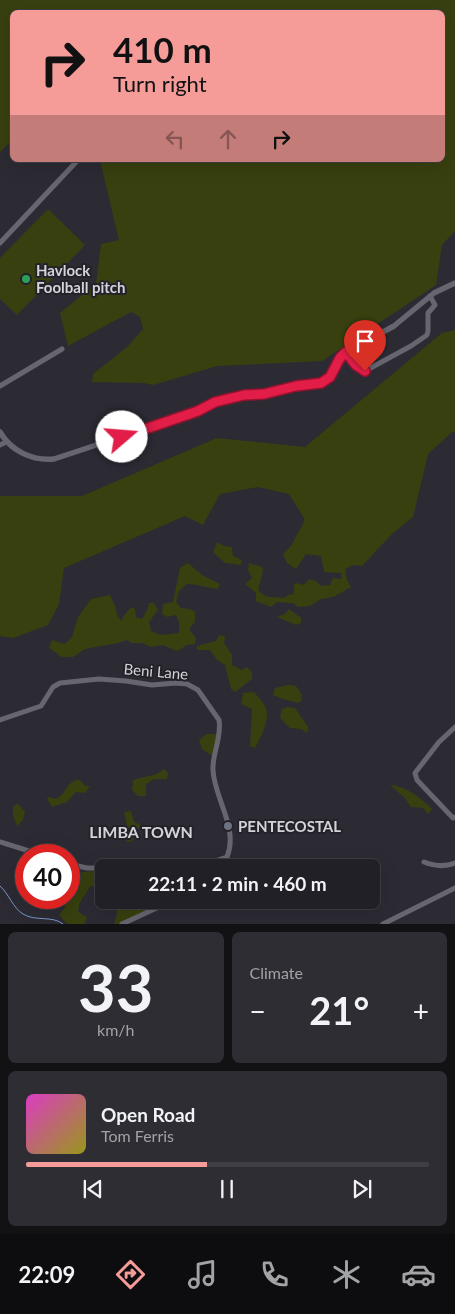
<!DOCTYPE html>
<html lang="en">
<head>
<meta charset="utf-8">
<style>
	body { margin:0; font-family:Lato,sans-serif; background:#2d2d33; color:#f1f3f6; height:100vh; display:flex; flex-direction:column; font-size:19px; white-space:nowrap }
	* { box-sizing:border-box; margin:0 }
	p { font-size:16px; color:#a2a3a7 }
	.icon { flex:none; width:28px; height:28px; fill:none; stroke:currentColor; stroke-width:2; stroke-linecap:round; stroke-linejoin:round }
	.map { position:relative; height:924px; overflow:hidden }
	.sheet { display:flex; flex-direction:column; gap:8px; padding:8px; background:#121215; flex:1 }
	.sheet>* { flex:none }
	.hud { position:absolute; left:10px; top:10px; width:435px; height:152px; border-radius:8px; box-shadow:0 5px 20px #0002,0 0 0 1px #3e3e44; background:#f59b98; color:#111; overflow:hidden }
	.speed { position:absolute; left:15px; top:844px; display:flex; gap:10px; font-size:25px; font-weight:700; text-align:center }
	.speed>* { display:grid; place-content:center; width:65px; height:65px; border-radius:50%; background:#212027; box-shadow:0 5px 20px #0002,0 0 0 1px #3e3e44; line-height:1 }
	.speed .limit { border:8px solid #d22; background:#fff; color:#111 }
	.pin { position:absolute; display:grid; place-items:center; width:42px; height:42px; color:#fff; margin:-51px -21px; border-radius:50% 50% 50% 0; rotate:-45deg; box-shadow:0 0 5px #0007 }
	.pin .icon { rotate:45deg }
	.me { position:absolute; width:55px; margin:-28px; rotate:72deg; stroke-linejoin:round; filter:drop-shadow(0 0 4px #0008) }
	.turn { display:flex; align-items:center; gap:18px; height:105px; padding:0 20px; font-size:22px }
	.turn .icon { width:65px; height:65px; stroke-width:2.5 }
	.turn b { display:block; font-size:35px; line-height:42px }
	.lanes { display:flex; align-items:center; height:48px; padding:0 20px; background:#0003; justify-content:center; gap:25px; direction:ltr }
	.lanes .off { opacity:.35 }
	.big { font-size:38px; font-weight:700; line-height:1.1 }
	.sheet .widget { flex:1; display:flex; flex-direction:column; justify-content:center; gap:8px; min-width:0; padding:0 18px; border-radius:8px; background:#2d2d33 }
	.sheet .dial { align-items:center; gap:0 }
	.dial b { font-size:65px; line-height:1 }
	.song { display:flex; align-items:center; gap:15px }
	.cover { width:60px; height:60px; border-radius:8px; background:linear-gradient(135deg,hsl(310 70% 55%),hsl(60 70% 35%)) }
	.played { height:5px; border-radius:2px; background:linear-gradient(90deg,#f59b98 45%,#3e3e44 45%) }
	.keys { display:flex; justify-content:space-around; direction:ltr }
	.heat { display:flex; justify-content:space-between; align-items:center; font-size:28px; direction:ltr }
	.sheet .tiles { flex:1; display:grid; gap:8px; grid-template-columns:1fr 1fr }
	.widget:last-child { grid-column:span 2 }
	.trip { position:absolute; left:95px; top:859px; width:285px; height:50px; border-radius:8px; background:#212027; box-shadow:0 5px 20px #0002,0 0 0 1px #3e3e44; font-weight:700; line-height:50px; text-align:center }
	.tab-bar { display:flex; height:80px; justify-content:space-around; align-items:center; background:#0d0d10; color:#a2a3a7 }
	.tab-bar .icon { width:35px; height:35px }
	.tab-bar .on { color:#f59b98 }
	.tab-bar b { font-size:22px; color:#f1f3f6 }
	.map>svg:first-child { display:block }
	.green { fill:#38400f }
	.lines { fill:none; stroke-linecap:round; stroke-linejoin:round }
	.stream { stroke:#7698c9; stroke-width:1 }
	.minor { stroke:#676670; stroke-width:5 }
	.tertiary { stroke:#676670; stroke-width:5.5 }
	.route-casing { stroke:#92132f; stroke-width:12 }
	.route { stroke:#e11d48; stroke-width:9 }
	.leisure-dot { fill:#2e9e5b; stroke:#23222a; stroke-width:2 }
	.worship-dot { fill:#6b7280; stroke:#23222a; stroke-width:2 }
	.labels { text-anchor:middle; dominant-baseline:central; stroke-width:4; stroke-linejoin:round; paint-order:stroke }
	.poi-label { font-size:15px; font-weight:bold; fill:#d4d3d9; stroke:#23222a; text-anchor:start }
	.street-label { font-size:15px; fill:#d4d3d9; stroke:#23222a }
	.neighbourhood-label { font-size:16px; font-weight:bold; fill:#d4d3d9; stroke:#23222a }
</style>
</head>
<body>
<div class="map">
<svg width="455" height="924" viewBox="0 0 455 924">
	<rect width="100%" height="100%" fill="#2c2b34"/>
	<path class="green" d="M0 0H455V231L442 245 436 285 322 361 217 366 153 385 144 383 92 382 93 374 127 347 143 329 140 317 131 312 68 346 60 313 96 284 101 244 119 240 100 160H442V12H12V140L0 152Z
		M48 209 85 245 17 315 0 299V258Z
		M455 330V431L451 433 428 454 413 517 392 534 362 566 353 565 345 569 347 580 351 587 333 597 321 599 310 606 298 607 293 603 277 602 271 607 256 601V593L245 584 252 578 248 570 249 563 262 567 263 571 258 590C268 600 272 596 284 598L288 595 294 594V584L296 583 304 585 309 579 316 581 321 586 330 585 333 578 342 579 341 573 324 572 321 556 306 554 296 569 287 563 283 554 291 546 305 520 289 494 258 487 220 494 203 525 185 516 64 568 59 604 48 625 13 638 0 636V496H82L217 438 305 447 442 333Z
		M217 542 224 546 232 547 233 556 242 560 241 565 225 563 213 552Z
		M188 563 202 575 220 584 218 589C206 588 198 584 187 584L179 591 176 602 181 608 190 609 195 612V622L189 629 196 638 195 644 187 645 177 651 163 645 151 647 142 643H132L127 640 118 643 85 649 73 657H62L49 648 52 640 65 644 72 637 78 617 91 599 110 595 116 608 117 616 122 621 123 617 131 607 135 609 136 617 142 619 147 610 149 603H154L158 610 149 622 151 631 161 635 179 633V622L176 615 167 617 162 614 163 604 173 602 180 568Z
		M289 609 301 618V623L296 625 277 617 285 614Z
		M219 635 225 636 224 643 232 655V665L242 670 247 667 252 672V679L235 692 231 689 225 665 217 660 210 650H197V646L216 641Z
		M288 685 296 686 301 693 302 700 298 703 283 699 273 695 275 688Z
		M254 692C259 698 267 706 267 713 268 723 260 739 255 748L250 746 252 709 241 704 243 693Z
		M288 707 295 708 308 727 307 733 301 729 290 728 280 718 282 709Z
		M207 734H218L215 758 202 749 199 740Z
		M164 769 168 773 167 779H154L146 784V796H138L132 790 133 780 157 774Z
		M76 780H80L85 786H90L85 793 76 792 67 802 52 807 47 799 49 797 56 799C67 793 64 786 76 780Z
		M390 785C407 786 420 798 432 809L428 814 423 808 411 807 405 798Z
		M18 804 25 812 23 820 17 826 13 816V806Z
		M131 811 134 822 141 825 135 833 132 841 128 842 118 835 127 826 124 812Z
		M124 859 130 865 128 867 104 868V886L102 888 90 886C85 897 80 898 78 911L87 918 84 924H67L59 915 65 907 67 898 76 890 77 879 82 872 94 871 105 864Z
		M116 900H135L151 910 122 924H114L117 915Z"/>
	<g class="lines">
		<path class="stream" d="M0 886C9 894 13 908 23 914 36 922 52 915 63 924"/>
		<path class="minor" d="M0 243 78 160
			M346 352 356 365 365 371 411 346 427 335 428 331V313L435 305 430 296
			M0 386 62 349
			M0 445 6 442
			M0 720 41 706 53 687 60 683 99 679 126 681 152 685 176 683 187 684 198 690 219 720C222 737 212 754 213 770 214 798 239 828 227 857L218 860 209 868
			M455 727 439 742 415 773 417 780 453 818 455 817
			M0 842 42 855
			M225 859 226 868
			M424 862C434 866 445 867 455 863
			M69 864 87 868H104
			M122 924 174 900
			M383 924 455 888"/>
		<path class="tertiary" d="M0 432C11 451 32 461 54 459L175 419 198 411 215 402 244 395 264 394 296 386 321 383 330 377 339 358 346 352 394 326 434 293 455 283"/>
	</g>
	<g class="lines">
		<g class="route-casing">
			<path id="route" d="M122 437 198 411 215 402 244 395 264 394 296 386 321 383 330 377 340 358 346 352 356 365 365 371"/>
		</g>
		<use href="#route" class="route"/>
	</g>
	<circle class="leisure-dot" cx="26" cy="279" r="5"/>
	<circle class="worship-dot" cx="228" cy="826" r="5"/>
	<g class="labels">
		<g class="poi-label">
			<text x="36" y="270">Havlock<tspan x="36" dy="17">Foolball pitch</tspan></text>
			<text x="238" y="826">PENTECOSTAL</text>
		</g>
		<g class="street-label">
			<text transform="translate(156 671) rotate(5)">Beni Lane</text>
		</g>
		<g class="neighbourhood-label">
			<text x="141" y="831">LIMBA TOWN</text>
		</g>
	</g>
</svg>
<div class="speed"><div class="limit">40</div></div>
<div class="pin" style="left:365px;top:371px;background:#d93025"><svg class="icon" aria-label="arrive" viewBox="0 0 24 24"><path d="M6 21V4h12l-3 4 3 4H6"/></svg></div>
<svg class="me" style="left:122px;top:437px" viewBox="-20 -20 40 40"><circle r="19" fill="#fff"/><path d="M0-13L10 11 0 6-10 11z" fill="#e11d48"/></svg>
<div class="trip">22:11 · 2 min · 460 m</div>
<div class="hud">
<div class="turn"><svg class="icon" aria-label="right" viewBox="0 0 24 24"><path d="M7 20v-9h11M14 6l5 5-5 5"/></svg><div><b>410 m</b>Turn right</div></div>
<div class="lanes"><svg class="icon off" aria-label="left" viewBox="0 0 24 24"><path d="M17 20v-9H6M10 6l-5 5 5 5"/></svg><svg class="icon off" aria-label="ahead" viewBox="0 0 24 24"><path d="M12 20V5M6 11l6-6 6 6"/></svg><svg class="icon" aria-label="right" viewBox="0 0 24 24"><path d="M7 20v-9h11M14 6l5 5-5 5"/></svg></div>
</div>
</div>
<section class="sheet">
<div class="tiles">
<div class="widget dial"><b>33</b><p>km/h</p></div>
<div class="widget"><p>Climate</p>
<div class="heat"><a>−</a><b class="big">21°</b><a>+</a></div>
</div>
<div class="widget">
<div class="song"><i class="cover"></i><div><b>Open Road</b><p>Tom Ferris</p></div></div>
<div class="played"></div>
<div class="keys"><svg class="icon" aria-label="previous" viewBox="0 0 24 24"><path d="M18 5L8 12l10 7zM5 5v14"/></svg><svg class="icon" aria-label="pause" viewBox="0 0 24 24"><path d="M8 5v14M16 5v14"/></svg><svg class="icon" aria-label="next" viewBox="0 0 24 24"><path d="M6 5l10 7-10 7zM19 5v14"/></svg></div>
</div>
</div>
</section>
<nav class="tab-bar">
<b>22:09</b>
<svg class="icon on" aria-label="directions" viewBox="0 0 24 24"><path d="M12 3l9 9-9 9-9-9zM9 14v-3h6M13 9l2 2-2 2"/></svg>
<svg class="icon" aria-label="music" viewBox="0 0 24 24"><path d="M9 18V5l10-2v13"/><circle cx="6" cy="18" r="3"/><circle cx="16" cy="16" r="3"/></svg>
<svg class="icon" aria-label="phone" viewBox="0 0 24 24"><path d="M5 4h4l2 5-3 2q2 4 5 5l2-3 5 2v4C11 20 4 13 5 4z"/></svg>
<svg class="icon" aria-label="climate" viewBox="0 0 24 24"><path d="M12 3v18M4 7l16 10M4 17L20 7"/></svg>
<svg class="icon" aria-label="car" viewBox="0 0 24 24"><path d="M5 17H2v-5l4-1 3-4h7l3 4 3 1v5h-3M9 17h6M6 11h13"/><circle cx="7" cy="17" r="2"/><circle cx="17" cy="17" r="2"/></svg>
</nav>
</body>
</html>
